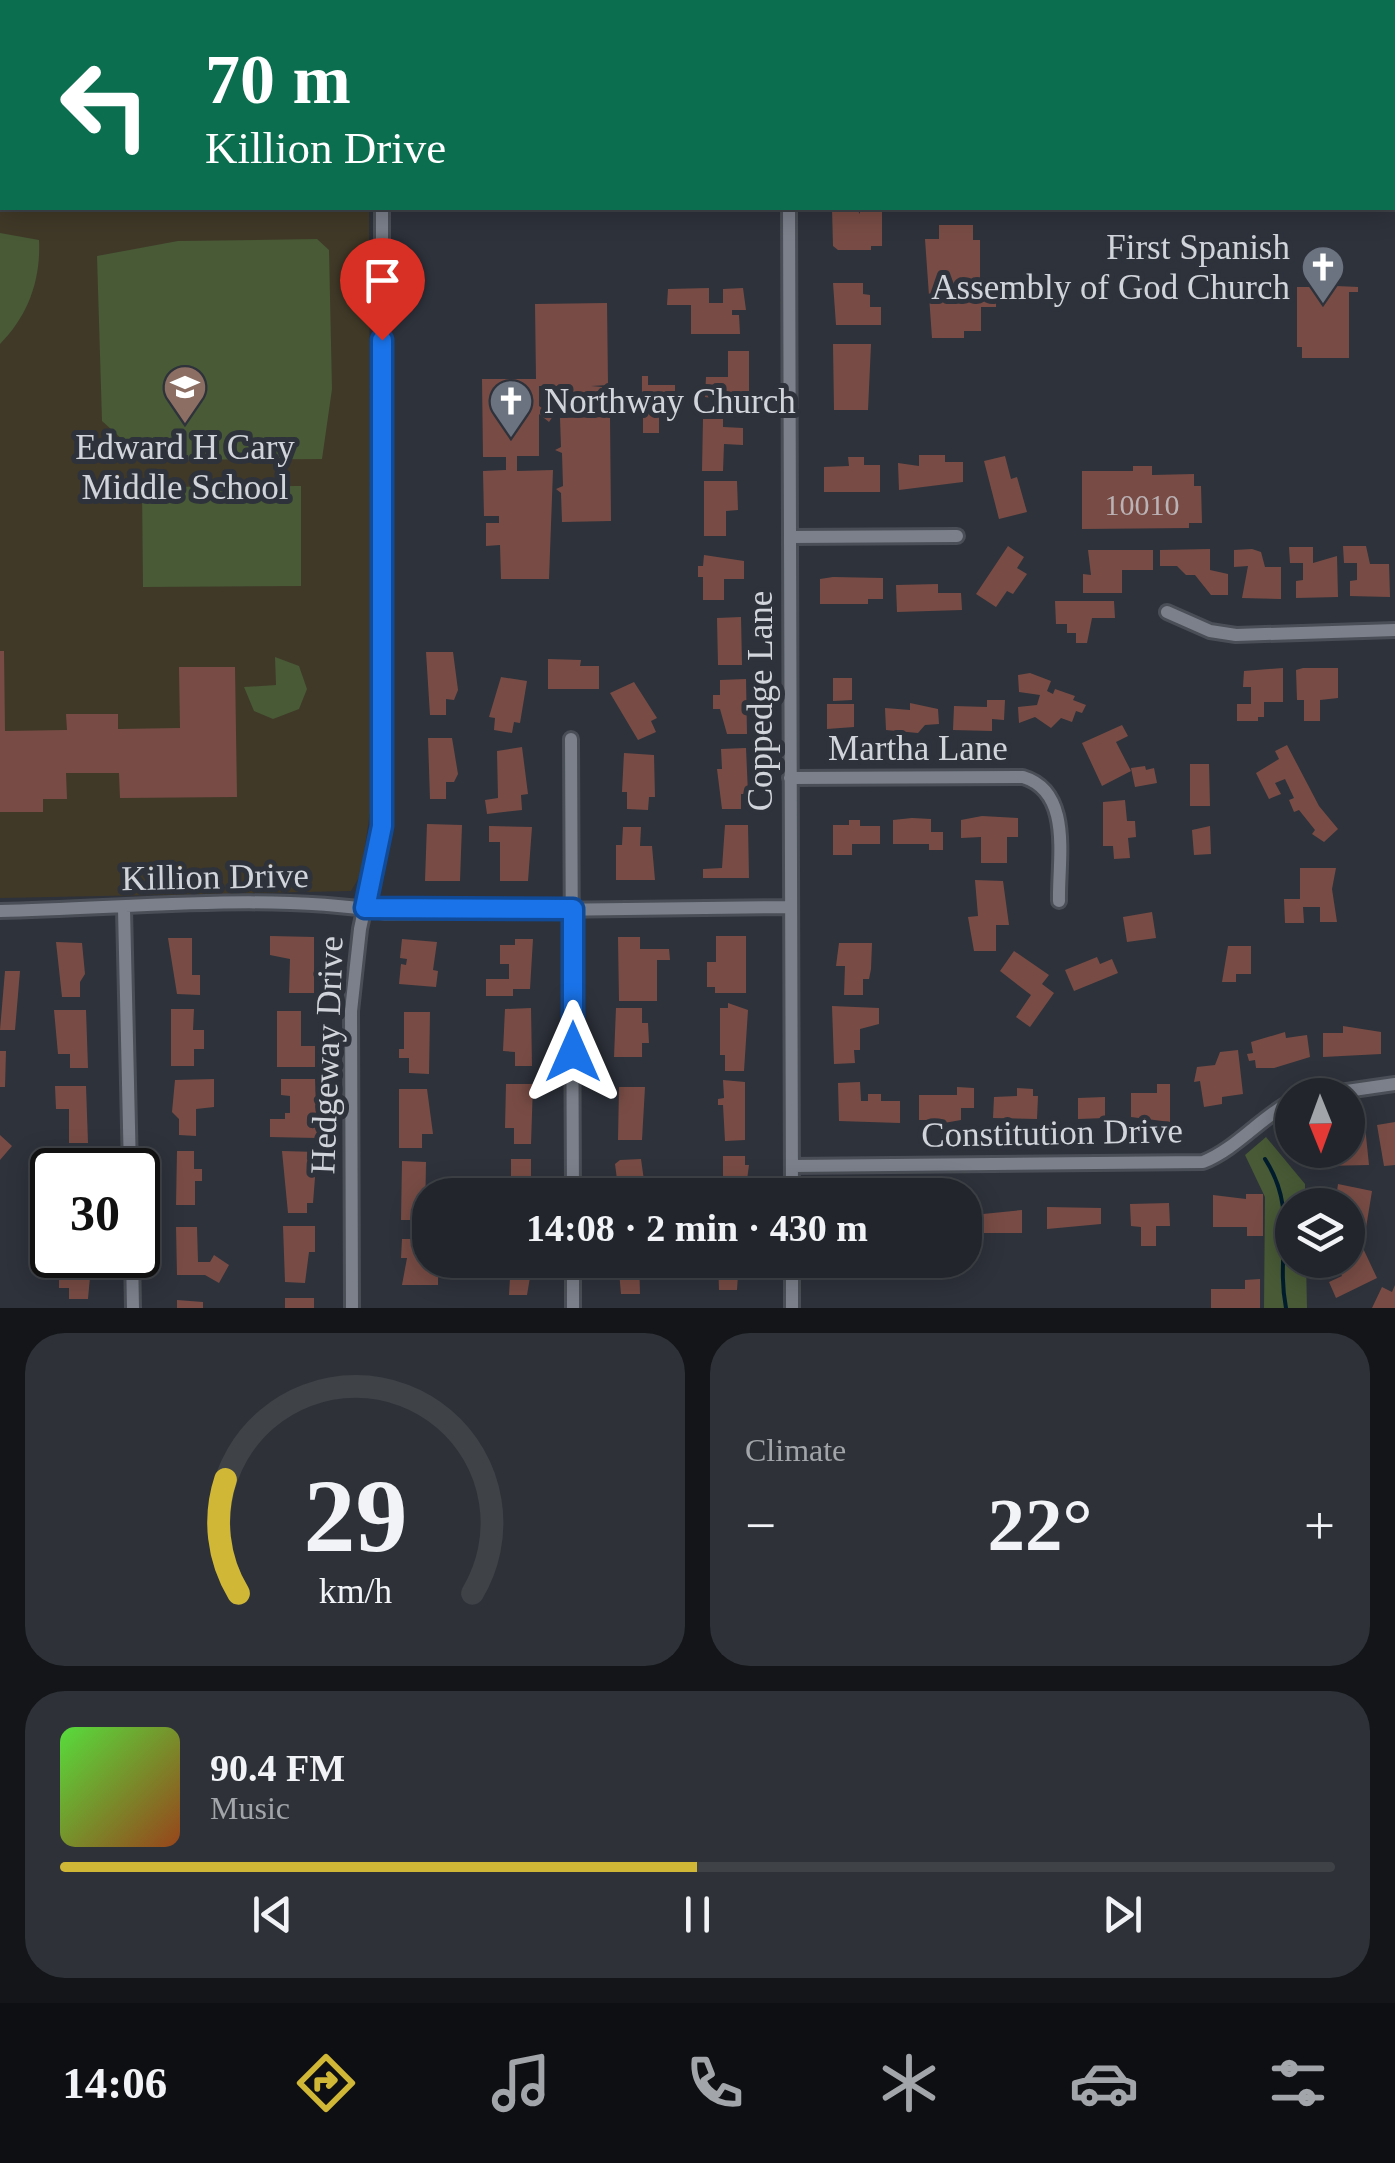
<!DOCTYPE html>
<html lang="en">
<head>
<meta charset="utf-8">
<style>
	body { margin:0; font-family:"Times New Roman",serif; background:#2e3238; color:#f1f3f6; height:100vh; display:flex; flex-direction:column; font-size:38px; white-space:nowrap }
	* { box-sizing:border-box; margin:0 }
	p { font-size:32px; color:#a2a5a9 }
	.icon { flex:none; width:55px; height:55px; fill:none; stroke:currentColor; stroke-width:2; stroke-linecap:round; stroke-linejoin:round }
	.map { position:relative; height:1308px; overflow:hidden }
	.side { display:flex; flex-direction:column; gap:25px; padding:25px; background:#131518; flex:1 }
	.side>* { flex:none }
	.guide { position:absolute; left:0px; top:0px; width:1395px; height:210px; box-shadow:0 5px 25px #0003,0 0 0 2px #3f4348; background:#0b6e4f; color:#fff; overflow:hidden }
	.needle { width:65px; rotate:179deg }
	.fabs { position:absolute; left:1275px; top:1078px; display:grid; gap:20px }
	.fabs a { display:grid; place-items:center; width:90px; height:90px; border-radius:50%; background:#22262c; box-shadow:0 5px 25px #0003,0 0 0 2px #3f4348; font-size:50px }
	.speed { position:absolute; left:30px; top:1148px; display:flex; gap:20px; font-size:50px; font-weight:700; text-align:center }
	.speed>* { display:grid; place-content:center; width:130px; height:130px; border-radius:50%; background:#22262c; box-shadow:0 5px 25px #0003,0 0 0 2px #3f4348; line-height:1 }
	.speed .limit { border:5px solid #111; border-radius:15px; background:#fff; color:#111 }
	.pin { position:absolute; display:grid; place-items:center; width:85px; height:85px; color:#fff; margin:-102px -42px; border-radius:50% 50% 50% 0; rotate:-45deg; box-shadow:0 0 10px #0007 }
	.pin .icon { rotate:45deg }
	.me { position:absolute; width:110px; margin:-55px; rotate:0deg; stroke-linejoin:round; filter:drop-shadow(0 0 8px #0008) }
	.turn { display:flex; align-items:center; gap:35px; height:210px; padding:0 40px; font-size:45px }
	.turn .icon { width:130px; height:130px; stroke-width:2.5 }
	.turn b { display:block; font-size:70px; line-height:85px }
	.big { font-size:75px; font-weight:700; line-height:1.1 }
	.side .widget { flex:1; display:flex; flex-direction:column; justify-content:center; gap:15px; min-width:0; padding:0 35px; border-radius:40px; background:#2e3238 }
	.side .dial { align-items:center; gap:0 }
	.dial svg { height:260px; overflow:visible; fill:none; stroke:#3f4348; stroke-width:7; stroke-linecap:round; text-anchor:middle }
	.dial text { fill:#f1f3f6; stroke:none }
	.song { display:flex; align-items:center; gap:30px }
	.cover { width:120px; height:120px; border-radius:15px; background:linear-gradient(135deg,hsl(110 70% 55%),hsl(20 70% 35%)) }
	.played { height:10px; border-radius:5px; background:linear-gradient(90deg,#d1b736 50%,#3f4348 50%) }
	.keys { display:flex; justify-content:space-around; direction:ltr }
	.heat { display:flex; justify-content:space-between; align-items:center; font-size:55px; direction:ltr }
	.side .tiles { flex:1; display:grid; gap:25px; grid-template-columns:1fr 1fr }
	.widget:last-child { grid-column:span 2 }
	.trip { position:absolute; left:412px; top:1178px; width:570px; height:100px; border-radius:40px; background:#22262c; box-shadow:0 5px 25px #0003,0 0 0 2px #3f4348; font-weight:700; line-height:100px; text-align:center }
	.dock { display:flex; height:160px; justify-content:space-around; align-items:center; background:#0e0f12; color:#a2a5a9 }
	.dock .icon { width:70px; height:70px }
	.dock .current { color:#d1b736 }
	.dock b { font-size:45px; color:#f1f3f6 }
	.map>svg:first-child { display:block }
	.education { fill:#403928 }
	.green { fill:#485a36 }
	.lines { fill:none; stroke-linecap:round; stroke-linejoin:round }
	.stream { stroke:#001c2d; stroke-width:4 }
	.building { fill:#784c45 }
	.street-casing { stroke:#4a4e56; stroke-width:18 }
	.secondary-casing { stroke:#4a4e56; stroke-width:22 }
	.street { stroke:#7b808b; stroke-width:12 }
	.secondary { stroke:#938a6e; stroke-width:18 }
	.route-casing { stroke:#114b97; stroke-width:25 }
	.route { stroke:#1a73e8; stroke-width:18 }
	.labels { text-anchor:middle; dominant-baseline:central; stroke-width:10; stroke-linejoin:round; paint-order:stroke }
	.number-label { font-size:30px; fill:#bbb2b5 }
	.poi-label { font-size:35px; fill:#d1d4da; stroke:#2e323b; text-anchor:end }
	.street-label { font-size:35px; fill:#d1d4da; stroke:#2e323b }
</style>
</head>
<body>
<div class="map">
<svg width="1395" height="1308" viewBox="0 0 1395 1308">
	<rect width="100%" height="100%" fill="#2e323b"/>
	<path class="education" d="M0 201 2 208H369L371 805 361 874 351 891 0 898Z"/>
	<path class="green" d="M0 233 39 240C41 280 28 316 0 344Z
		M317 239 329 250 332 389 322 459 145 460 102 421 97 256 178 241Z
		M301 486V586L143 587 142 487Z
		M275 657 299 666 307 689 299 709 273 719 254 711 244 687 276 685Z
		M1266 1137 1305 1184V1205H1292V1260H1306L1307 1308H1264L1265 1197 1245 1155Z"/>
	<g class="lines">
		<path class="stream" d="M1265 1159C1299 1212 1275 1252 1286 1308"/>
	</g>
	<path class="building" d="M832 208H856L860 214V209H882V246H871V250H838L833 246Z
		M939 225H973V240H980V285H986L987 293 996 292V307H981V331H964V338H932L925 239H939Z
		M1318 275H1336V286L1358 287V292H1349V358H1302V347H1297V287H1318Z
		M833 283H863V294L870 295V307H881V325H836Z
		M709 288V303H723V289L743 288 746 310H732V315H739L740 334H691V305H667L668 289Z
		M607 303 608 385 591 386 602 387V394H587V405H570V386H539V406L553 416 549 422 539 414V456H517V471L553 470 549 579H501L500 545 486 546V523H499V516H484L483 471 506 470V457H483L482 379H536L535 304Z
		M833 344H871L868 410H834Z
		M728 351H749V404L705 397 706 377H728Z
		M642 376H648V385H675V405H642Z
		M643 409 659 410V433H643Z
		M610 417 611 521 562 522 561 493 556 489 563 486 562 453 555 450 561 447 560 418Z
		M703 419H723V427L743 428V445L724 444 723 471H702Z
		M919 455H945V462H963V482L899 490 898 463 919 466Z
		M1005 456 1011 479 1017 477 1027 512 999 519 984 461Z
		M848 457H864V465H880V492H824V467L849 466Z
		M1133 466H1152V475L1194 474V486H1201L1202 523H1189V528L1082 529V471H1133Z
		M704 481H737L738 510 726 511V536H704Z
		M1008 546 1024 557 1017 568 1027 574 1013 594 1007 591 996 607 976 594Z
		M1343 546H1366L1370 564H1389L1390 597 1350 596V581L1357 580V563H1344Z
		M1289 547H1313V563L1337 556 1338 597 1296 598V581L1303 580V563H1290Z
		M1210 549V570L1228 574V595H1211L1195 575H1186L1177 566H1160V550Z
		M1252 549 1261 552 1265 567H1281V599L1242 598 1248 566 1234 567V550Z
		M1088 550H1153V570H1122V593H1083V574L1091 575Z
		M704 555 744 561V579H724V600H703V577H698V566H703Z
		M833 577 883 578V599H868V604H820V579Z
		M938 584V593H961L962 610 897 612 896 585Z
		M1055 601H1114L1115 618H1092L1087 643H1076V633H1067V624H1056Z
		M741 617 742 665H718L717 618Z
		M0 651H4L5 731 67 730 66 714H118V729L180 728 179 667H235L237 797 120 798 119 773H66L67 799H43V812H0Z
		M426 652H453L458 690 454 700 446 699V715H430Z
		M548 659 581 660 580 666H599V689H548Z
		M1283 668V702H1264V717H1258V721H1237V704H1251V687H1243L1244 671Z
		M1303 668H1338V698L1320 700V721H1304V700H1297L1296 670Z
		M1030 673 1051 681 1047 691 1053 694 1055 689 1075 696 1073 700 1086 705 1082 713 1076 711 1072 722 1061 718 1051 728 1035 717 1019 723 1018 707 1037 705 1040 695 1019 692 1018 675Z
		M501 677 527 681 520 723 514 722 512 733 494 730 495 718 489 717Z
		M833 678H852V700L833 701Z
		M746 679 747 734H727L720 709H713V695H720V680Z
		M634 682 657 718 651 721 656 732 638 740 610 693Z
		M987 700H1005L1004 720 992 719V731L953 730 954 706 987 707Z
		M910 703 938 709 939 724 925 725 918 733 886 730 885 708 910 710Z
		M827 704H854V727L827 729Z
		M1122 725 1128 736 1116 742 1131 771 1102 786 1082 743Z
		M428 738H452L458 774 454 782H446V799H430Z
		M1287 745 1319 806 1338 829 1324 842 1312 834 1315 830 1299 810 1294 812 1289 800 1294 798 1285 779 1275 783 1281 794 1269 799 1256 773 1279 759 1275 751Z
		M522 747 528 794 521 795 522 810 487 814 485 800 498 798 497 751Z
		M746 748 748 794H741V809H722L717 769H722L721 749Z
		M624 753 654 755 655 797H649L648 810 627 809V792H622Z
		M1190 764H1209L1210 806H1190Z
		M1145 766 1146 770 1154 768 1157 783 1135 787 1131 768Z
		M1125 800 1127 821H1135L1136 837 1128 838 1130 858 1114 859 1113 846H1103V802Z
		M982 816 1018 818V837H1007V863H981V837L961 838V820Z
		M912 818 931 819V832H943V850H929V844H893V820Z
		M849 820H860V826H880V844H852V855H833V825H849Z
		M427 824 462 825 460 881H425Z
		M725 825H748L749 878H703V869L722 868Z
		M489 826 532 827 528 881H500V842H489Z
		M1210 826 1211 854 1194 855 1192 830Z
		M623 827H641L640 846H652L655 880H616V845H622Z
		M1300 868H1336L1332 889 1337 922H1320V907H1303L1304 923H1285L1284 899H1300Z
		M975 880 1003 881 1009 925H996V951H974L968 917 978 916Z
		M1152 912 1156 938 1127 942 1123 917Z
		M270 936 314 937V993H289L290 959 270 955Z
		M716 936H746V993H715V987H707V962H716Z
		M618 937H640V949H669L670 960H657V1001H619Z
		M168 938H192V975H200V995L177 994Z
		M402 939 437 942 433 970 438 971 436 987 399 984 401 964 406 965 407 959 400 958Z
		M515 939H533L530 989H513V996H486V979H509V964H500V945H515Z
		M56 942 82 943 85 974 80 982V997H62Z
		M839 943H872L871 969 869 979H863V995H844L845 966H836Z
		M1228 946H1251V974H1236V982H1222Z
		M1014 951 1049 975 1042 984 1054 993 1030 1027 1016 1017 1031 995 1000 971Z
		M1097 957 1100 964 1112 959 1118 973 1074 991 1065 970Z
		M5 971H20L15 1030H0Z
		M728 1003 748 1010 744 1071H725V1055H720V1008H728Z
		M832 1006 879 1008V1024L860 1029V1050H854L855 1063 834 1064Z
		M531 1008 532 1066H515V1052L503 1051 505 1009Z
		M616 1008H642V1023H648L649 1043H642V1057H614Z
		M171 1009H194L193 1030H204V1049H194V1066H171Z
		M54 1010H86L88 1068H70V1054H58Z
		M277 1011H301V1046H315V1067H277Z
		M404 1012H430L429 1074 409 1073V1058H399V1049H404Z
		M1343 1026 1381 1032V1054L1323 1057V1033H1343Z
		M1285 1032 1286 1038 1307 1035 1310 1057 1274 1068H1256L1255 1060 1249 1061 1247 1054 1253 1053 1251 1042Z
		M1238 1050 1243 1094 1222 1097V1104L1204 1107 1200 1081 1194 1082 1197 1067 1215 1065 1220 1052Z
		M0 1051H6L5 1087H0Z
		M214 1079V1107L196 1109V1136L179 1135V1119L172 1112 175 1080Z
		M281 1079H315L317 1138 270 1137V1119H285V1113H290V1096L281 1095Z
		M723 1080 745 1082V1140L725 1141 723 1105H718V1099L724 1098Z
		M860 1082 861 1101H868V1094H881V1101H900V1123L839 1121 838 1083Z
		M506 1084H533L531 1144H514V1128H505Z
		M1157 1084H1170V1122L1131 1117V1093H1157Z
		M55 1086H86L88 1143H69V1109H56Z
		M619 1087H645L642 1140H618Z
		M957 1087 974 1088V1108H961V1120L938 1124V1120H919V1095H957Z
		M1017 1088 1033 1089V1096H1038L1037 1119 993 1118 994 1097 1017 1096Z
		M399 1089H427L433 1134H422V1148H399Z
		M1105 1097V1118L1078 1119V1098Z
		M1395 1122V1165L1384 1166 1377 1125Z
		M1365 1126 1369 1165 1323 1166 1322 1150H1348V1128Z
		M0 1135 12 1146 0 1160Z
		M177 1151H194V1169H202V1181H195V1205H176Z
		M282 1151 317 1152 313 1203H307V1213H288Z
		M723 1156H745V1165H749L745 1195H723Z
		M511 1159H531V1195H511Z
		M641 1159 646 1195H619L615 1164 620 1160Z
		M402 1161 426 1162 425 1220H401Z
		M52 1163H89V1170H52Z
		M1338 1184 1372 1191 1365 1234 1348 1232V1205H1335Z
		M1246 1194H1263V1236H1247V1227H1213V1195L1246 1199Z
		M1169 1203 1170 1226H1156V1246H1141V1227L1131 1226 1130 1204Z
		M1047 1207 1101 1208V1224L1047 1229Z
		M1022 1210V1233H983V1214Z
		M283 1226H315V1252H309L305 1283 285 1282Z
		M176 1227H197L198 1262H210L214 1255 229 1265 219 1283 205 1275H177Z
		M402 1239H430V1260L438 1267V1285H402L407 1258H401Z
		M1361 1244 1377 1278 1336 1298 1329 1282 1342 1276 1339 1270 1332 1272 1327 1261 1348 1260V1251Z
		M68 1255H92L88 1299H69V1288H59V1268H68Z
		M510 1260H533L527 1295H509L510 1278 505 1277Z
		M618 1260H639L640 1294H621Z
		M718 1260H739L737 1290H719Z
		M931 1260H964L965 1272 931 1273Z
		M1260 1279V1308H1211V1289H1245V1280Z
		M1395 1285V1308H1372L1382 1287 1392 1292Z
		M285 1298H314V1308H285Z
		M177 1300 203 1302V1308H177Z"/>
	<g class="lines">
		<g class="street-casing">
			<path id="street" d="M498 0V2
				M714 0V2
				M1219 0V2
				M57 2V0
				M274 2V0
				M789 208 792 1195
				M790 537 957 536
				M1167 612 1210 631 1236 635 1395 630
				M571 739 573 1195
				M790 778 1023 777C1073 792 1058 860 1059 901
				M124 909 130 1170
				M0 911C125 909 263 892 386 912L791 907
				M1319 1095 1395 1084
				M792 1166 1203 1162C1236 1149 1260 1118 1292 1101
				M132 1255 133 1308
				M573 1260V1308
				M792 1260V1308
				M352 1308 351 1011 360 929 382 826V208"/>
		</g>
		<g class="secondary-casing">
			<path id="secondary" d="M1392 137H1395
				M0 154H2
				M1392 166H1395
				M0 185H2"/>
		</g>
		<use href="#street" class="street"/>
		<use href="#secondary" class="secondary"/>
	</g>
	<g class="lines">
		<g class="route-casing">
			<path id="route" d="M382 340V826L365 908 573 909V1052"/>
		</g>
		<use href="#route" class="route"/>
	</g>
	<defs>
		<g id="church-pin" transform="scale(2.25)"><path d="M0 17L-7.5 6A9.5 9.5 0 1 1 7.5 6Z" fill="#6b7280" stroke="#2e323b"/><path d="M-1.2-6h2.4v3.5h3.3v2.4h-3.3V6h-2.4V-.1h-3.3v-2.4h3.3Z" fill="#fff"/></g>
		<g id="school-pin" transform="scale(2.25)"><path d="M0 17L-7.5 6A9.5 9.5 0 1 1 7.5 6Z" fill="#8d6e63" stroke="#2e323b"/><path d="M0-5L7-2L0 1L-7-2ZM-4 1L0 2.5L4 1V4Q0 6-4 4Z" fill="#fff"/></g>
	</defs>
	<g fill-rule="evenodd">
		<use href="#church-pin" x="1323" y="267"/>
		<use href="#school-pin" x="185" y="387"/>
		<use href="#church-pin" x="511" y="401"/>
	</g>
	<g class="labels">
		<g class="number-label">
			<text x="1142" y="504">10010</text>
		</g>
		<g class="poi-label">
			<text x="1290" y="247">First Spanish<tspan x="1290" dy="40">Assembly of God Church</tspan></text>
			<text x="544" y="401" text-anchor="start">Northway Church</text>
			<text x="185" y="447" text-anchor="middle">Edward H Cary<tspan x="185" dy="40">Middle School</tspan></text>
		</g>
		<g class="street-label">
			<text transform="translate(760 701) rotate(-90)">Coppedge Lane</text>
			<text x="918" y="748">Martha Lane</text>
			<text transform="translate(215 877) rotate(-1)">Killion Drive</text>
			<text transform="translate(327 1055) rotate(-88)">Hedgeway Drive</text>
			<text transform="translate(1052 1133) rotate(-1)">Constitution Drive</text>
		</g>
	</g>
</svg>
<div class="fabs">
<a><svg class="needle" viewBox="-14 -14 28 28"><path d="M0-13l5 13h-10z" fill="#e53935"/><path d="M0 13l5-13h-10z" fill="#a2a5a9"/></svg></a>
<a><svg class="icon" aria-label="layers" viewBox="0 0 24 24"><path d="M12 4l9 5-9 5-9-5zM3 14l9 5 9-5"/></svg></a>
</div>
<div class="speed"><div class="limit">30</div></div>
<div class="pin" style="left:382px;top:340px;background:#d93025"><svg class="icon" aria-label="arrive" viewBox="0 0 24 24"><path d="M6 21V4h12l-3 4 3 4H6"/></svg></div>
<svg class="me" style="left:573px;top:1052px" viewBox="-20 -20 40 40"><path d="M0-17L14 15 0 8-14 15z" fill="#1a73e8" stroke="#fff" stroke-width="4"/></svg>
<div class="trip">14:08 · 2 min · 430 m</div>
<div class="guide">
<div class="turn"><svg class="icon" aria-label="left" viewBox="0 0 24 24"><path d="M17 20v-9H6M10 6l-5 5 5 5"/></svg><div><b>70 m</b>Killion Drive</div></div>
</div>
</div>
<section class="side">
<div class="tiles">
<div class="widget dial"><svg viewBox="0 0 100 80">
<path d="M14 69A42 42 0 1 1 86 69"/>
<path d="M14 69A42 42 0 0 1 10 34" stroke="#d1b736"/>
<text x="50" y="56" font-size="32" font-weight="700">29</text>
<text x="50" y="72" font-size="11">km/h</text>
</svg></div>
<div class="widget"><p>Climate</p>
<div class="heat"><a>−</a><b class="big">22°</b><a>+</a></div>
</div>
<div class="widget">
<div class="song"><i class="cover"></i><div><b>90.4 FM</b><p>Music</p></div></div>
<div class="played"></div>
<div class="keys"><svg class="icon" aria-label="previous" viewBox="0 0 24 24"><path d="M18 5L8 12l10 7zM5 5v14"/></svg><svg class="icon" aria-label="pause" viewBox="0 0 24 24"><path d="M8 5v14M16 5v14"/></svg><svg class="icon" aria-label="next" viewBox="0 0 24 24"><path d="M6 5l10 7-10 7zM19 5v14"/></svg></div>
</div>
</div>
</section>
<nav class="dock">
<b>14:06</b>
<svg class="icon current" aria-label="directions" viewBox="0 0 24 24"><path d="M12 3l9 9-9 9-9-9zM9 14v-3h6M13 9l2 2-2 2"/></svg>
<svg class="icon" aria-label="music" viewBox="0 0 24 24"><path d="M9 18V5l10-2v13"/><circle cx="6" cy="18" r="3"/><circle cx="16" cy="16" r="3"/></svg>
<svg class="icon" aria-label="phone" viewBox="0 0 24 24"><path d="M5 4h4l2 5-3 2q2 4 5 5l2-3 5 2v4C11 20 4 13 5 4z"/></svg>
<svg class="icon" aria-label="climate" viewBox="0 0 24 24"><path d="M12 3v18M4 7l16 10M4 17L20 7"/></svg>
<svg class="icon" aria-label="car" viewBox="0 0 24 24"><path d="M5 17H2v-5l4-1 3-4h7l3 4 3 1v5h-3M9 17h6M6 11h13"/><circle cx="7" cy="17" r="2"/><circle cx="17" cy="17" r="2"/></svg>
<svg class="icon" aria-label="filters" viewBox="0 0 24 24"><path d="M4 7h16M4 17h16"/><circle cx="9" cy="7" r="2"/><circle cx="15" cy="17" r="2"/></svg>
</nav>
</body>
</html>
